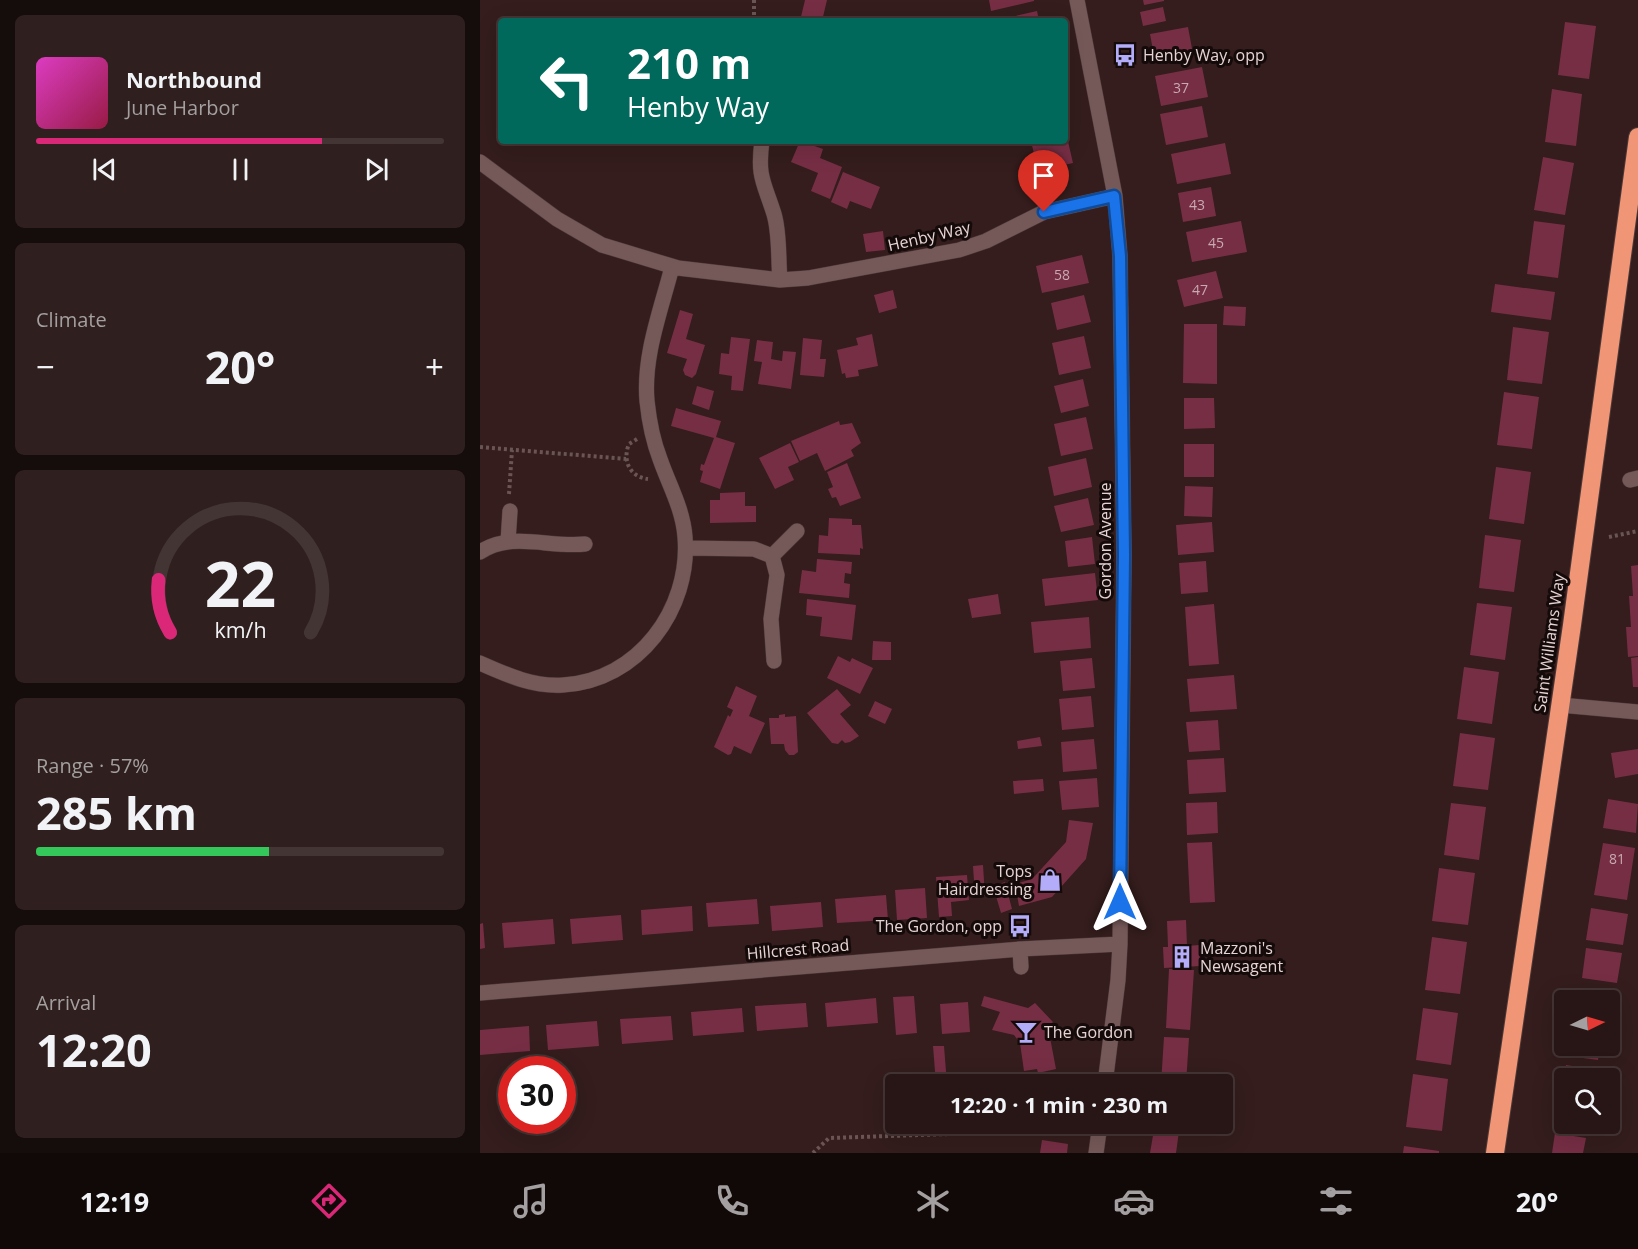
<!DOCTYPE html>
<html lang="en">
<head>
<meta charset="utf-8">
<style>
	body { margin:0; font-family:"Open Sans",sans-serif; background:#2f1f1e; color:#f1f3f6; height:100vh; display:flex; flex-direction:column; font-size:22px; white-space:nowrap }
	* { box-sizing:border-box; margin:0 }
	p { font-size:20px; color:#a49fa0 }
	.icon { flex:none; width:33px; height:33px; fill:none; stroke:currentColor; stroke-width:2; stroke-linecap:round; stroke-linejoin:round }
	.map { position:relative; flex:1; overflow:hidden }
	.details { display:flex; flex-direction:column; gap:15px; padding:15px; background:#150c0c; width:480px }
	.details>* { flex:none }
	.banner { position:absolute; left:18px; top:18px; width:570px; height:126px; border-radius:6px; box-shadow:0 6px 24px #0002,0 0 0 2px #433534; background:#00695c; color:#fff; overflow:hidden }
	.needle { width:39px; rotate:85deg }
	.buttons { position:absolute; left:1074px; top:990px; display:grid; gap:12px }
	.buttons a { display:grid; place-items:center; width:66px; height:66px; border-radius:6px; background:#271615; box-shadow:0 6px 24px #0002,0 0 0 2px #433534; font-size:30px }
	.speed { position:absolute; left:18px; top:1056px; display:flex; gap:12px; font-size:30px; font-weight:700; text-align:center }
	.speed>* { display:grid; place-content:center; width:78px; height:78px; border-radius:50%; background:#271615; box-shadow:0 6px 24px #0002,0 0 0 2px #433534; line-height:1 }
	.speed .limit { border:9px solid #d22; background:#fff; color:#111 }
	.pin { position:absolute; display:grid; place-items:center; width:51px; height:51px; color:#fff; margin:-62px -26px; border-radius:50% 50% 50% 0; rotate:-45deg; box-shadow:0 0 6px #0007 }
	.pin .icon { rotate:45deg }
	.me { position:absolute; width:66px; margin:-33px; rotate:0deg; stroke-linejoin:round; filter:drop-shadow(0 0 4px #0008) }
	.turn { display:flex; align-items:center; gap:21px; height:126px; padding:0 30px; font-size:27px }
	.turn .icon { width:78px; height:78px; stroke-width:2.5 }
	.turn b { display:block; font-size:42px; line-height:51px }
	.big { font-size:45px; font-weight:700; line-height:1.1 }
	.details .widget { flex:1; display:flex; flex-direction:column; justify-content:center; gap:9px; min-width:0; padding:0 21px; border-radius:9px; background:#2f1f1e }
	.details .dial { align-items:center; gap:0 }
	.dial svg { height:156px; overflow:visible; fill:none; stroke:#433534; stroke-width:7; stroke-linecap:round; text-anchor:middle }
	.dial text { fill:#f1f3f6; stroke:none }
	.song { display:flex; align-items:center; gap:18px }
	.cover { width:72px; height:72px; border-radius:9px; background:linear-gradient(135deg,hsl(310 70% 55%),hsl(340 70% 35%)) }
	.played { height:6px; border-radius:3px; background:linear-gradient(90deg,#db2777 70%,#433534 70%) }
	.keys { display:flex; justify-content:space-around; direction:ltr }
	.heat { display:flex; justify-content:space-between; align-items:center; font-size:33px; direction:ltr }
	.charge { height:9px; border-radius:4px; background:linear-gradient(90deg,#34c759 57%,#433534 0) }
	.trip { position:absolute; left:405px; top:1074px; width:348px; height:60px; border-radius:6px; background:#271615; box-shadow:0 6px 24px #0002,0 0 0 2px #433534; font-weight:700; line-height:60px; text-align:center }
	.menu { display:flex; height:96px; justify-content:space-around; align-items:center; background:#100908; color:#a49fa0 }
	.menu .icon { width:42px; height:42px }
	.menu .active { color:#db2777 }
	.menu b { font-size:27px; color:#f1f3f6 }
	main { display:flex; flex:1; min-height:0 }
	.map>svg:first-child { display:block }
	.building { fill:#762e45 }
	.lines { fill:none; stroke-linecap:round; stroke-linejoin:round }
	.minor-casing { stroke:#4b3838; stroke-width:16 }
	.highway-casing { stroke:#4b3838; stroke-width:20 }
	.path { stroke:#6a5554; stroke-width:4; stroke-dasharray:3 3; stroke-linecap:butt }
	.minor { stroke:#755958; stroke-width:15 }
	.highway { stroke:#f09575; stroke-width:18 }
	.route-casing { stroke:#114b97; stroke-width:15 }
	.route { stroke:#1a73e8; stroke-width:10 }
	.labels { text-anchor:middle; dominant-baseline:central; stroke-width:6; stroke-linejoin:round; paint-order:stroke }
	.number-label { font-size:14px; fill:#c9aab0 }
	.poi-label { font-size:16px; fill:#e5d4d3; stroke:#150a0a; text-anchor:start }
	.street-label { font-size:16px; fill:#e5d4d3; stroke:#150a0a }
</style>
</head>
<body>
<main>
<section class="details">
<div class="widget">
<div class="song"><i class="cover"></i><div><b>Northbound</b><p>June Harbor</p></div></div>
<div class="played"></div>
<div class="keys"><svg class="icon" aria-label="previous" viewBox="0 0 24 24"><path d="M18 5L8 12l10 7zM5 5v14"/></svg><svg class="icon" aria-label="pause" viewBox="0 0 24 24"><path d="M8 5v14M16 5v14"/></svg><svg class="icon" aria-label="next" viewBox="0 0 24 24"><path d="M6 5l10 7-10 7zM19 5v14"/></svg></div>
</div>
<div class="widget"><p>Climate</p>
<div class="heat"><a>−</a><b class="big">20°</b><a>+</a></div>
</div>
<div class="widget dial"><svg viewBox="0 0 100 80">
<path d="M14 69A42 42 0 1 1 86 69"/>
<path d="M14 69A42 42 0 0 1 8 42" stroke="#db2777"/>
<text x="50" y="56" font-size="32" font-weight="700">22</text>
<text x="50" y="72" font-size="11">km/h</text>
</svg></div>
<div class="widget"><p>Range · 57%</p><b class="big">285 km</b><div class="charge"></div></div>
<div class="widget"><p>Arrival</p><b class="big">12:20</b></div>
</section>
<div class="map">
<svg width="1158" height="1153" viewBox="0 0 1158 1153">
	<rect width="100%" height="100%" fill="#341d1c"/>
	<path class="building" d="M325 0H347L342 21H320Z
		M509 0H554V1L511 11Z
		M663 0H684V1L664 5Z
		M683 7 686 21 663 26 660 12Z
		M557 11 559 21H518V20Z
		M1085 22 1116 26 1109 79 1078 75Z
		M708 27 713 54 675 61 670 34Z
		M722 67 728 97 681 106 675 76Z
		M1072 89 1102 94 1096 146 1065 142Z
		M722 106 728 137 686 145 680 114Z
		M586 133 593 163 558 171 551 141H585Z
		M320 141 343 149 340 158 362 167 350 199 331 191 338 173 311 162Z
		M745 143 751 174 697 184 691 154Z
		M1063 157 1094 163 1085 215 1054 210Z
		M363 172 400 187 391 209 370 201 367 209 351 202Z
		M731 187 736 216 703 222 698 193Z
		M761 221 767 252 712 262 706 232Z
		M1054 221 1085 225 1078 278 1047 274Z
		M403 231 405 250 386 252 383 234Z
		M602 255 609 283 562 293 556 266Z
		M736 271 743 298 704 307 697 280Z
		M1015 284 1075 292 1071 320 1011 312Z
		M413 290 417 308 399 313 394 295Z
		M604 295 611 322 577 330 571 303Z
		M744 306 766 307 765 326 743 325Z
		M200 310 213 314 206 339 225 345 216 374 212 378 205 375 203 370 207 359 187 353Z
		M704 324H737V384L703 383Z
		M1033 327 1069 332 1062 384 1027 380Z
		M392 334 398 366 378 370 379 376 366 378 365 373 362 374 357 350 378 345 376 338Z
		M604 336 611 368 579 375 572 343Z
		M251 337 270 339 263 391 251 390 252 376 239 374 241 353 249 354Z
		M323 338 342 340 340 359H346L344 377 320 375Z
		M277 340 293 342 291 359 302 361 303 351 316 352 311 389 278 384 282 362 274 361Z
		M603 379 609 406 581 413 574 386Z
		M217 386 234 391 229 410 212 404Z
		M1024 392 1059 397 1052 449 1017 445Z
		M704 398H734L735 428 704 429Z
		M196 408 241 421 236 437 255 443 240 489 220 482 223 471 220 470 221 464 224 465 234 438 191 426Z
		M606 417 613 449 581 456 574 424Z
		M359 421 360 425 372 423 381 443 371 450 374 456 345 471 337 453 320 461 311 441Z
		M310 443 319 462 308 467 314 480 295 489 279 458Z
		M704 444H734V477H704Z
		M606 458 612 487 574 496 568 467Z
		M367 463 381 498 360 506 356 497 352 498 348 489 353 487 347 472Z
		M1016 467 1051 472 1044 524 1009 519Z
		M705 486 733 487 732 517 704 516Z
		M265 492V506H276V522L230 523V500H240V493Z
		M608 498 614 525 581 532 574 506Z
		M349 518 372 519V525H381L383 549 380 548V555L338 553 339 535 348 536Z
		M732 522 734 552 698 555 696 525Z
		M1005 535 1041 540 1034 592 999 588Z
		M612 537 615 564 588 567 585 541Z
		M337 559 372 562 371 574 365 573 364 583 370 584 369 598 319 593 322 570 336 572Z
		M726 561 728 592 701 594 699 563Z
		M1158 565V656L1148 657 1146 627H1151L1149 596H1153L1151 566Z
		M615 573 618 600 565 606 562 579Z
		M518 594 521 614 492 618 488 599Z
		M327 599 376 605 372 640 340 636 342 617 326 615Z
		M997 603 1032 607 1025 660 990 655Z
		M734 604 739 664 709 666 705 607Z
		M609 617 611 648 554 653 551 622Z
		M393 641 411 642V660H392Z
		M358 656 370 662 372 658 393 668 380 694 347 678Z
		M1158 657V687H1153L1151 658Z
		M612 658 615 688 583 691 580 661Z
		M984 667 1019 672 1012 724 977 719Z
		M754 675 757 709 710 712 707 679Z
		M256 686 277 696 269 716 285 723 271 754 254 746 251 754 248 755 234 747 248 715 250 717 253 710 247 707Z
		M357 689 371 705 360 714 379 736 370 742 365 743 362 740 358 744 352 743 327 713Z
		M611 696 614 727 582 730 579 699Z
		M395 701 412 709 405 724 388 716Z
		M305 714V717L316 716 318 752 314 755H309L305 750 304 744H291L289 718H299V715Z
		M738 720 740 750 709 752 706 722Z
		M980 733 1015 738 1008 790 973 786Z
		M560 737 562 746 538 749 537 741Z
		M614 739 617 769 583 772 581 742Z
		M1158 749V774L1135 778 1131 753Z
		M744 758 746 792 709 794 707 760Z
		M617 778 619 807 582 810 579 781Z
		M563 779 564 791 534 794 533 781Z
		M1128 799 1158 804 1156 833 1123 828Z
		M737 802 738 833 707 835 706 803Z
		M971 803 1006 807 999 860 964 855Z
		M589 820 613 823 606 859 572 897 539 906 535 884 552 879 586 842Z
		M732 842 735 902 710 903 707 843Z
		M1123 843 1155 848 1147 900 1114 895Z
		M503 865 505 896H495L493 866Z
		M959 868 995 873 988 925 952 921Z
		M487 875 489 900 471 902 472 916 459 917 456 877Z
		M525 882 532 909 521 913 513 886Z
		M445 888 447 918 417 920 415 890Z
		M406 895 408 920 357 923 355 899Z
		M277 899 279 924 228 927 226 903Z
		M341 902 343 927 292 931 290 906Z
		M212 906 213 931 162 935 161 910Z
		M1111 908 1148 914 1143 945 1106 940Z
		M141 915 143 940 92 944 90 919Z
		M73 919 75 944 24 948 22 923Z
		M706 920 707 946 719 945 721 966 684 968 683 947H688L687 921Z
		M3 923 5 948 0 949V924Z
		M952 937 987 942 980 994 945 990Z
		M1106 948 1142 953 1137 983 1102 978Z
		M689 969 714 970 710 1030 686 1028Z
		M1098 988 1140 995 1135 1023 1130 1022V1000H1096Z
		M434 996 437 1033 416 1035 413 997Z
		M504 996 548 1008 555 1003 573 1022 568 1027 576 1069 558 1073 557 1069 544 1071 540 1043 534 1035 512 1030 520 1012 501 1006Z
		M396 998 398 1023 347 1027 345 1003Z
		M488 1002 490 1032 462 1034 460 1004Z
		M326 1003 328 1027 277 1031 275 1006Z
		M262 1008 264 1032 213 1036 211 1012Z
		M943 1008 978 1013 971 1065 936 1060Z
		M191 1016 193 1040 142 1044 140 1019Z
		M117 1021 119 1046 68 1050 66 1025Z
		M49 1026 50 1051 0 1055V1030Z
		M684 1037 709 1038 706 1084H681Z
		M453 1046H464L467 1084H456Z
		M1090 1046H1120L1118 1060 1088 1056Z
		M1086 1065 1116 1070 1115 1078H1084Z
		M933 1074 968 1079 962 1131 926 1127Z
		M1083 1083H1084V1123L1077 1122Z
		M675 1124H700L696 1153H670Z
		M1075 1133 1106 1138 1103 1153H1072Z
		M562 1140 588 1144 587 1153H560Z
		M924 1146 959 1151V1153H923Z"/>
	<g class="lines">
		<g class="minor-casing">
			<path id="minor" d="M597 0 635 196 640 256 644 555 640 944 638 980 625 1084
				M282 141C277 177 284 182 294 214 300 234 298 259 300 280
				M0 162 77 219 122 245 198 268 300 280 328 278 479 250 506 241 564 212 635 196
				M1150 480 1158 478
				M28 541 30 511
				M206 548 274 549 292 556 297 575 291 619 294 661
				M0 552C32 531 68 548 105 544
				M292 556 317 531
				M0 663C27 675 53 687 83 685 158 681 211 609 205 537 203 509 189 485 180 459 173 441 169 420 167 401 163 356 181 310 192 267
				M1080 705 1158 712
				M540 949 541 967
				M0 993 540 949 640 944
				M616 1153 620 1124"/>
		</g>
		<g class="highway-casing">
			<path id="highway" d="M1015 1153 1092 625 1158 137"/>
		</g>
		<path class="path" d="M274 0V18L282 21
			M157 439 149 444C142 461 150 477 168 479
			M0 447 146 459
			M29 494 32 450
			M1129 537 1158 531
			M333 1153 349 1138 500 1133 602 1125"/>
		<use href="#minor" class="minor"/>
		<use href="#highway" class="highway"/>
	</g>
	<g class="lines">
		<g class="route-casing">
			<path id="route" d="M564 212 634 196 640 256 644 555 640 902"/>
		</g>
		<use href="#route" class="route"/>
	</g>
	<defs>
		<g id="bus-bare" transform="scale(1.8)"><path d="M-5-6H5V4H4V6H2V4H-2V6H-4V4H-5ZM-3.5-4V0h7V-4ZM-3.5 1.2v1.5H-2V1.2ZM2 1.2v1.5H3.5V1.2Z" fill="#b3adf9" stroke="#150a0a" stroke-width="2.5" paint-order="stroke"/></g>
		<g id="shop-bare" transform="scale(1.8)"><path d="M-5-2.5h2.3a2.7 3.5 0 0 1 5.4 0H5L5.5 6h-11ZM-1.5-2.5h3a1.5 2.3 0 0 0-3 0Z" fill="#b3adf9" stroke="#150a0a" stroke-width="2.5" paint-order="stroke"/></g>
		<g id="building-bare" transform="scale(1.8)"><path d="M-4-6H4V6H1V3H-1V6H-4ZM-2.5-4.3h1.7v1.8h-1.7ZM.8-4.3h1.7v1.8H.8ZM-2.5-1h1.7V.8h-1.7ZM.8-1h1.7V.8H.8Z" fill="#b3adf9" stroke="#150a0a" stroke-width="2.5" paint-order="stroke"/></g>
		<g id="bar-bare" transform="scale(1.8)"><path d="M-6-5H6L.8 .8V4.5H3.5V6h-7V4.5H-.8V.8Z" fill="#b3adf9" stroke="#150a0a" stroke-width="2.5" paint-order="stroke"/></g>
	</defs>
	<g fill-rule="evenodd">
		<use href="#bus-bare" x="645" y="55"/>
		<use href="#shop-bare" x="570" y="880"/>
		<use href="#bus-bare" x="540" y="926"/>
		<use href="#building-bare" x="702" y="957"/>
		<use href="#bar-bare" x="546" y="1032"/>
	</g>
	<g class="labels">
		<g class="number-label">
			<text x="701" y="87">37</text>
			<text x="717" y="204">43</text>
			<text x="736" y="242">45</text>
			<text x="582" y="274">58</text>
			<text x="720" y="289">47</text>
			<text x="1137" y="858">81</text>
		</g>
		<g class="poi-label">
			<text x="663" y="55">Henby Way, opp</text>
			<text x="552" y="871" text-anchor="end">Tops<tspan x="552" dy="18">Hairdressing</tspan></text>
			<text x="522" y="926" text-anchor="end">The Gordon, opp</text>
			<text x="720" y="948">Mazzoni's<tspan x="720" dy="18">Newsagent</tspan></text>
			<text x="564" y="1032">The Gordon</text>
		</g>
		<g class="street-label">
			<text transform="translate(449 236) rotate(-13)">Henby Way</text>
			<text transform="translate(625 541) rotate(-90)">Gordon Avenue</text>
			<text transform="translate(1069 643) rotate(-82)">Saint Williams Way</text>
			<text transform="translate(318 949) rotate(-5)">Hillcrest Road</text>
		</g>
	</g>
</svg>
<div class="buttons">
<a><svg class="needle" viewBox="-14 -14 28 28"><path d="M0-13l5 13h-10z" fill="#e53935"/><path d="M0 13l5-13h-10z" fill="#a49fa0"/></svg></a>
<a><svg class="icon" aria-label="search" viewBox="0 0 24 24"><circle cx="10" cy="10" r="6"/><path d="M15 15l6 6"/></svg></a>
</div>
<div class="speed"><div class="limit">30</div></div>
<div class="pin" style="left:564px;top:212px;background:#d93025"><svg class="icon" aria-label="arrive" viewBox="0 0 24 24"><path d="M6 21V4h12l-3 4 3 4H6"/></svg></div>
<svg class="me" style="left:640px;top:902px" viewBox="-20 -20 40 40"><path d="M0-17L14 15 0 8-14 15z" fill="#1a73e8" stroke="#fff" stroke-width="4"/></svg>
<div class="trip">12:20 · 1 min · 230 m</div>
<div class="banner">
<div class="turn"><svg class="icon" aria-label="left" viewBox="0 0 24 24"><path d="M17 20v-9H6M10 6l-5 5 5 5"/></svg><div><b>210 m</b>Henby Way</div></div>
</div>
</div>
</main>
<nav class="menu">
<b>12:19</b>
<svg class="icon active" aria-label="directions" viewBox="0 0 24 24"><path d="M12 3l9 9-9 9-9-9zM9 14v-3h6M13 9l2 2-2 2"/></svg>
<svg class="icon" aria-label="music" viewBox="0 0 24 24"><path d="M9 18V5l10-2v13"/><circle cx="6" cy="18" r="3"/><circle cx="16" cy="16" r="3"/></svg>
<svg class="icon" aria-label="phone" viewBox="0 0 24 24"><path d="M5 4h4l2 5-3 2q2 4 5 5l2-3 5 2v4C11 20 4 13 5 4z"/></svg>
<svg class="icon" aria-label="climate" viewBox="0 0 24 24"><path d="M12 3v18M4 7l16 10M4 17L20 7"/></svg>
<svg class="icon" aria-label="car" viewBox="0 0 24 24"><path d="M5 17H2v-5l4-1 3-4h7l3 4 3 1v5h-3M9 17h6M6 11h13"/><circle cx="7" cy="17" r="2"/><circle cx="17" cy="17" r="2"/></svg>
<svg class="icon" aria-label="filters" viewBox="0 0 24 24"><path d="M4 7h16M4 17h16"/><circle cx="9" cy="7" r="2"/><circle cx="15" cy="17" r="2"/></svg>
<b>20°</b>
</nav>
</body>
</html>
